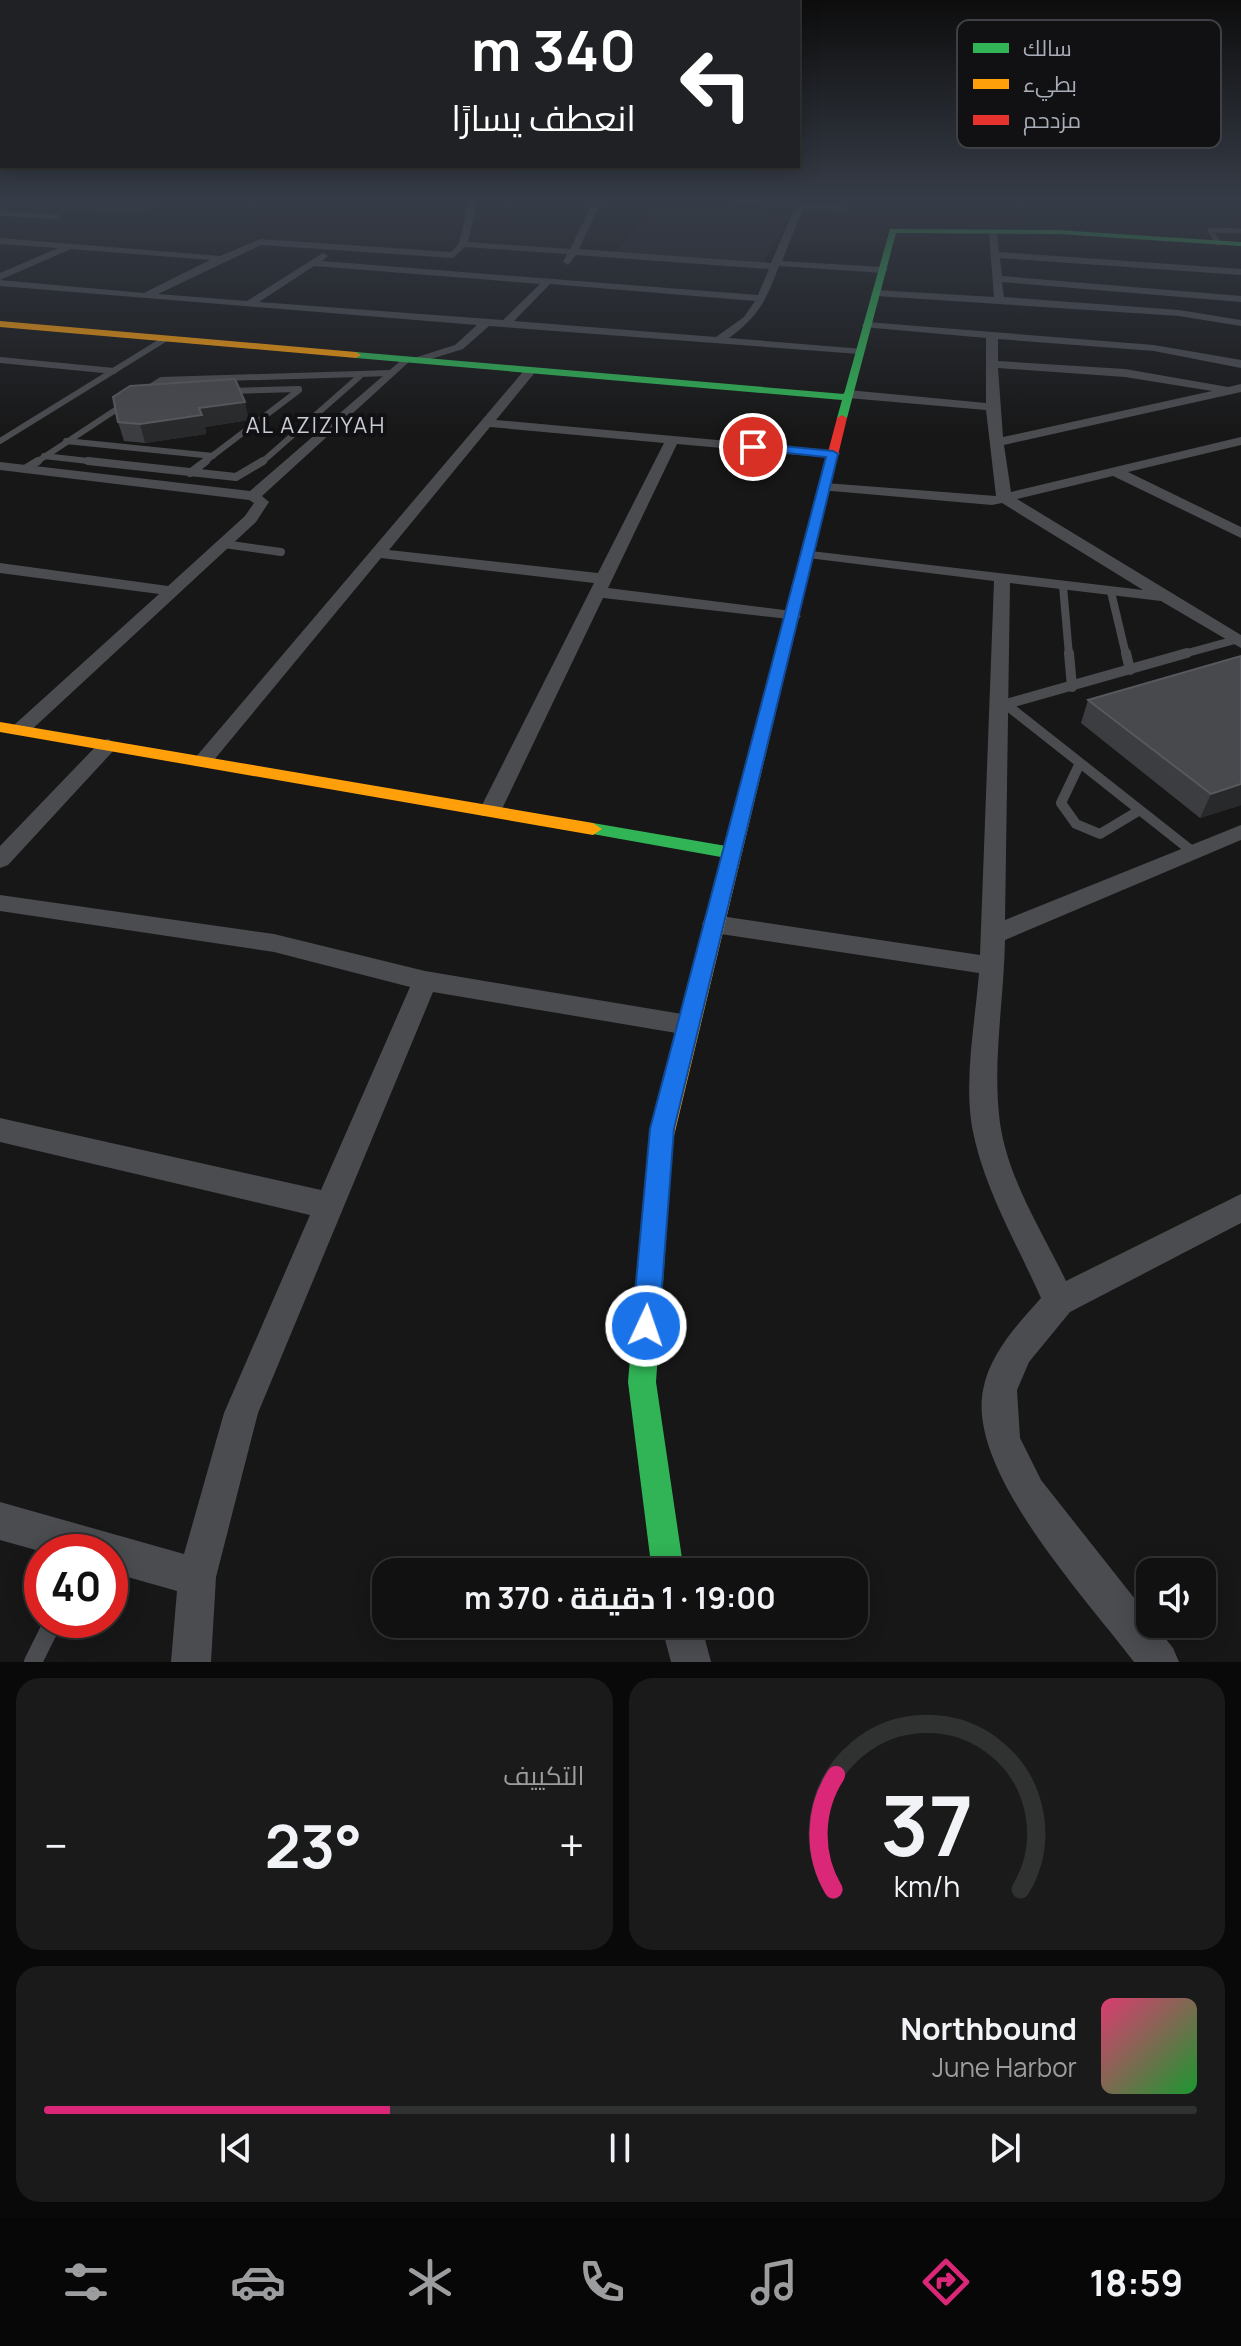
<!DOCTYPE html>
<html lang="ar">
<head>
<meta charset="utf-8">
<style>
	body { margin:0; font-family:Manrope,Cairo,sans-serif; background:#1a1a1a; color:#f1f3f6; direction:rtl; height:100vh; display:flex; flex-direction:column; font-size:30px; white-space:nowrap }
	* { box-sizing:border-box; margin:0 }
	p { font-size:26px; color:#9c9d9f }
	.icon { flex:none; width:44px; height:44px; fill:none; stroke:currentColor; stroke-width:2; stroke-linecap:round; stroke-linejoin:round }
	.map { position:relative; height:1662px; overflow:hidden; direction:ltr }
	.panel { display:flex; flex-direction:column; gap:16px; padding:16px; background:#090909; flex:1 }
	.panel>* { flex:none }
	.top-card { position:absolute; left:0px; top:0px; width:800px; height:168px; box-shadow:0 4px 20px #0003,0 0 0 2px #303131; direction:rtl; background:#202124; color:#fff; overflow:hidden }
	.tools { position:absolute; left:1136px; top:1558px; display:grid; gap:16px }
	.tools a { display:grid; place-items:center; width:80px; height:80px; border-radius:16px; background:#111; box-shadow:0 4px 20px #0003,0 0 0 2px #303131; font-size:40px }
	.speed { position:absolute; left:24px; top:1534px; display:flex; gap:16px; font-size:40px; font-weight:700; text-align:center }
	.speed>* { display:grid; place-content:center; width:104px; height:104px; border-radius:50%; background:#111; box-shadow:0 4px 20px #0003,0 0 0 2px #303131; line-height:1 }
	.speed .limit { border:12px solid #d22; background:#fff; color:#111 }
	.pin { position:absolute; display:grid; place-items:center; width:68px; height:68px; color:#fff; margin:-34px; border:4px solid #fff; border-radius:50%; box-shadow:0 2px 8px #0007 }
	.me { position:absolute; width:88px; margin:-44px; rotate:3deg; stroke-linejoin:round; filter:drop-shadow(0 0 6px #0008) }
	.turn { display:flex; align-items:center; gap:28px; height:168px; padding:0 32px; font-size:36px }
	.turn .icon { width:104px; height:104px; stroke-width:2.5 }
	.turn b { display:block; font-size:56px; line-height:68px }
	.big { font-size:60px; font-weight:700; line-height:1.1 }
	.panel .card { flex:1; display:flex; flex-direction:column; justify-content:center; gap:12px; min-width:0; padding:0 28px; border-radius:24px; background:#1a1a1a }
	.panel .dial { align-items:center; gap:0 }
	.dial svg { height:208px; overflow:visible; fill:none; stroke:#303131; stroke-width:7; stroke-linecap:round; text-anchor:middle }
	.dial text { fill:#f1f3f6; stroke:none }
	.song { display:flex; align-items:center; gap:24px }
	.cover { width:96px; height:96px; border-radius:12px; background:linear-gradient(135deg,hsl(340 70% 55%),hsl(130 70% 35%)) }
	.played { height:8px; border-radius:4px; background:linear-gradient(90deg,#db2777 30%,#303131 30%) }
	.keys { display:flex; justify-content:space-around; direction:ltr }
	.heat { display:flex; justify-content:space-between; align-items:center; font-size:44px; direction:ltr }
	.panel .tiles { flex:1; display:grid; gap:16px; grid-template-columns:1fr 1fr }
	.card:last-child { grid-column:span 2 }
	.trip { position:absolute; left:372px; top:1558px; width:496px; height:80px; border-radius:24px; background:#111; box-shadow:0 4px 20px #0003,0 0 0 2px #303131; font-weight:700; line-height:80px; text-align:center; direction:rtl }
	.menu { display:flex; height:128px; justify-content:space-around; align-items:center; background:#070707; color:#9c9d9f }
	.menu .icon { width:56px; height:56px }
	.menu .on { color:#db2777 }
	.menu b { font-size:36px; color:#f1f3f6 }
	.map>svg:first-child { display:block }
	.built { fill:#212124 }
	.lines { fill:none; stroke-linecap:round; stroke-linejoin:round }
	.lane-far4 { stroke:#4b4c50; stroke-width:5 }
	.lane-far3 { stroke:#4b4c50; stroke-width:6 }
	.lane-far2 { stroke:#4b4c50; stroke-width:8 }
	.lane-far1 { stroke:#4b4c50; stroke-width:10 }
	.lane { stroke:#4b4c50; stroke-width:18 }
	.street { fill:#4b4c50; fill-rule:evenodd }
	.fast { fill:#30b455; fill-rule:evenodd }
	.slow { fill:#ff9f0a; fill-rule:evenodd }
	.jam { fill:#e5322d; fill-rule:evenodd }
	.wall { fill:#3c3d40 }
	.shaded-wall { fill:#28292a }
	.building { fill:#48494d; stroke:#57595e; stroke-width:2 }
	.route { fill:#1a73e8; stroke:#114b97; stroke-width:2 }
	.labels { text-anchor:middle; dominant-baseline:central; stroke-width:8; stroke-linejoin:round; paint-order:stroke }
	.far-neighbourhood-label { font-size:22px; letter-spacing:2px; fill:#c9ccd4; stroke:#111113 }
	.key { fill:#111113; stroke:#3e4045; stroke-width:2 }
	.key-label { font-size:22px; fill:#a8adb8 }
</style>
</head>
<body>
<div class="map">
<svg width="1241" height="1662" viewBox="0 0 1241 1662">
	<rect width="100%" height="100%" fill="#171717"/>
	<path class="built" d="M38 201H164L137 214 23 207Z
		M657 207 790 215 763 264 614 254Z"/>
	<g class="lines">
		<path class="lane-far4" d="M0 213 57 217
			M1218 243 1210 230 1240 231"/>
		<path class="lane-far3" d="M0 360 114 371
			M228 391 299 389
			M0 441 165 339
			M66 441 213 456
			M44 456 106 463
			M35 463 161 380 391 373
			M203 463 299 390
			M261 463 360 376"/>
		<path class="lane-far2" d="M88 461 236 477 263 461
			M25 469 38 461
			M190 473 206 461
			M224 544 281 552
			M1063 586 1069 655
			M1111 592 1126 655
			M1180 655 1235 640"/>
		<path class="lane-far1" d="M1069 653 1072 687
			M1126 653 1130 670
			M999 706 1187 653
			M1008 706 1193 852
			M1080 763 1061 803 1076 824 1100 834 1140 810"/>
		<path class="lane" d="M33 1662 54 1620"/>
		<path class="street" d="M13 201H24L0 211V206Z
			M469 201H477L468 242 570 249 592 205 610 201 598 208 579 249 771 263 795 207 710 201 844 205 847 209 803 208 782 261 883 267 888 270 883 273 779 266C766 300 760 315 729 338L863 349 865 351 859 354 489 326 463 349 418 363 414 362V358L455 345 477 325 0 286V280L144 293 210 260 71 249 0 280V273L58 248 0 244V238L220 256 260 239 451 252 459 243ZM261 245 453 258 465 247 567 254 563 262 568 265 576 255 769 269 758 295 322 261 328 256 323 253 247 301 158 294ZM314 266 540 284 503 320 259 302ZM550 284 755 301 744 317 716 337 514 321Z
			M993 231 997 234 999 252 1241 269V275L1000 258 1002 276 1241 296V302L1002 282 1004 297 1179 310 1241 320V326L1179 316 876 296 871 293 876 290 994 297 989 234Z
			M867 322 1154 345 1241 360V368L1154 351 998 339V361L1125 369 1228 387 1241 384V392L1004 445 1011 492 1241 437V445L1128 472 1241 527V538L1113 476 1017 499 1241 635V648L1161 601 1010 583 1005 920 1241 825V840L1005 940C1004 1000 992 1063 1000 1123 1008 1179 1042 1231 1066 1281L1241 1194V1223L1070 1312 1029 1362 1017 1390 1020 1438 1041 1480 1150 1618V1624H1154L1173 1648 1179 1662H1134C1086 1598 967 1472 983 1390 990 1353 1018 1324 1041 1298 1016 1242 983 1187 972 1127 964 1078 975 1023 979 973L714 933 705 930 702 924 705 918 714 915 980 955 994 581 808 558 802 556V550L1143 590 1002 503 992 505 820 490V484L825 483 996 496 986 410 848 398 842 394 848 390 986 403V338L863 327 862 325ZM998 368 1125 377 1212 391 1003 437Z
			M406 356 412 359 410 361 262 496 269 502 256 522 27 734H13L10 730 13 726 159 594 0 573V563L168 586 245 516 254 503 249 500 0 470V462L250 491Z
			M527 367 537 370 496 420 838 451 840 454 833 458 677 444 608 588 792 611 801 616 798 620 603 598 501 811 498 816H482L479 811 594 583 381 558 209 766H195L192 762 195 758ZM490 427 664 443 598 573 389 550Z
			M108 739 118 745 115 749 8 865 0 868V846L101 741Z
			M0 895 274 934 425 971 688 1015 697 1018 701 1025 697 1032 688 1035 433 992 258 1413 216 1577 211 1662H171L177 1591 110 1572V1552H43L0 1540V1502L184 1554 224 1413 310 1215 0 1142V1118L321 1190 410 987 274 952 0 911Z
			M661 1624H701L711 1662H671Z"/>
		<path class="fast" d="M890 229 1058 230 1241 242V246L1058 234 896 233 847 418 842 421 837 418 842 400 356 358 351 355 356 352 844 394Z
			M593 823 732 847 741 853 732 859 587 833 584 829Z
			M661 1130 669 1133 673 1140 656 1382 684 1572H652L628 1382 649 1140 653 1133Z"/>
		<path class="slow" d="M0 321 356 352 361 355 356 358 0 327Z
			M770 698 778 703 673 1140 669 1147 661 1150 653 1147 649 1140 762 703Z
			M0 722 593 823 602 829 593 835 0 732Z"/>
		<path class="jam" d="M842 415 847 418 778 703 776 706H764L762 703 837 418Z"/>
	</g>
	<path class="wall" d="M249 420 205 427 206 434 145 443 124 441 118 422Z
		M1241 656V805L1200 818 1081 723 1088 700Z"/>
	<path class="shaded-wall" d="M245 402 249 420 205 427 206 434 145 443 140 424 199 408Z
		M1241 784V805L1200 818 1211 794Z"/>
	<path class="building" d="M235 379 245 402 199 408 202 415 140 424 118 422 113 397 130 386Z
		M1241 656V784L1211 794 1088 700Z"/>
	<linearGradient id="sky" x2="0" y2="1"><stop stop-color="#0d0d0d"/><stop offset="0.46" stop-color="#363c47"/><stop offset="1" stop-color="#363c47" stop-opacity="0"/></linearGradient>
	<rect width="1241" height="434" fill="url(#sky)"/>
	<path class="route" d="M753 443 833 451 838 454 674 1129 659 1326 655 1336 646 1340 636 1336 632 1326 650 1129 826 457 749 449 747 447Z"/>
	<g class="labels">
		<g class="far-neighbourhood-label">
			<text x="316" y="425">AL AZIZIYAH</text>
		</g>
	</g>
	<rect x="957" y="20" width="264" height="128" rx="12" class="key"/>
	<rect x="973" y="43" width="36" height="10" fill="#30b455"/>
	<rect x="973" y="79" width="36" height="10" fill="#ff9f0a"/>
	<rect x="973" y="115" width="36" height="10" fill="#e5322d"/>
	<g class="key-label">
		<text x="1023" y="56">سالك</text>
		<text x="1023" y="92">بطيء</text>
		<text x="1023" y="128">مزدحم</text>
	</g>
</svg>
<div class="tools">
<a><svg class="icon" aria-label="sound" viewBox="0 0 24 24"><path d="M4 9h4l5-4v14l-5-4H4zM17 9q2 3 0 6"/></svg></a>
</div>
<div class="speed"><div class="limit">40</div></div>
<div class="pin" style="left:753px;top:447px;background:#d93025"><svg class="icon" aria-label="arrive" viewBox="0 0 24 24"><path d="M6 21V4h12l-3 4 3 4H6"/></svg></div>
<svg class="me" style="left:646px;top:1326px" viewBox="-20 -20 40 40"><circle r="17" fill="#1a73e8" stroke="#fff" stroke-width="3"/><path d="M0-11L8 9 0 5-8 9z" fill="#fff"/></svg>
<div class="trip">19:00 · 1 دقيقة · 370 m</div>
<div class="top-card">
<div class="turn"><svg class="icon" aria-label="left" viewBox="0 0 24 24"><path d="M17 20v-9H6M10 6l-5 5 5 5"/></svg><div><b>340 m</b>انعطف يسارًا</div></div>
</div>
</div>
<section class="panel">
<div class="tiles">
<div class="card dial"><svg viewBox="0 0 100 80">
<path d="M14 69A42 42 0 1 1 86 69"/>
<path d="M14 69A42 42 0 0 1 15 25" stroke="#db2777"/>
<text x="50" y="56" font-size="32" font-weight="700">37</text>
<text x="50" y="72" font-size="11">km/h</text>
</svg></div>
<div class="card"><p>التكييف</p>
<div class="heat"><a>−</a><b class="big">23°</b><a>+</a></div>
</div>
<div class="card">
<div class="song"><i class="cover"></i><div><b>Northbound</b><p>June Harbor</p></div></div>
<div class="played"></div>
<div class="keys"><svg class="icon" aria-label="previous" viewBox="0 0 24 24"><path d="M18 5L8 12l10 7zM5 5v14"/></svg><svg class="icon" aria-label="pause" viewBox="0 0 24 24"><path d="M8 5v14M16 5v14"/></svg><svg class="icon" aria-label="next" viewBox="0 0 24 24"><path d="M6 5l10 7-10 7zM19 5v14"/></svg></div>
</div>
</div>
</section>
<nav class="menu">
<b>18:59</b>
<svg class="icon on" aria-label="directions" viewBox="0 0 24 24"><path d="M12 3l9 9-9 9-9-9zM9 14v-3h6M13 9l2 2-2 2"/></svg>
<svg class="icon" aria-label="music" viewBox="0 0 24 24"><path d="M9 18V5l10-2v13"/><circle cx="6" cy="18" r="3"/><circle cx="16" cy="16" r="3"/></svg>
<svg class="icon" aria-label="phone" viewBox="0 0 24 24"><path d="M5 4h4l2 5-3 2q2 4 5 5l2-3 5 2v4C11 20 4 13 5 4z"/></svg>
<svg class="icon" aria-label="climate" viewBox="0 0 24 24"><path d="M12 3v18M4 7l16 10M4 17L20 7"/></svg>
<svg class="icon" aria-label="car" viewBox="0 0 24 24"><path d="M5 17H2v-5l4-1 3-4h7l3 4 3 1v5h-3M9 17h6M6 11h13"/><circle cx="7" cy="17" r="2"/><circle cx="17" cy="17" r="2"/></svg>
<svg class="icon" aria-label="filters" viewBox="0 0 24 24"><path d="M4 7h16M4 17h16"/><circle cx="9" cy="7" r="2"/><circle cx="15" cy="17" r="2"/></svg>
</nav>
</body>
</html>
